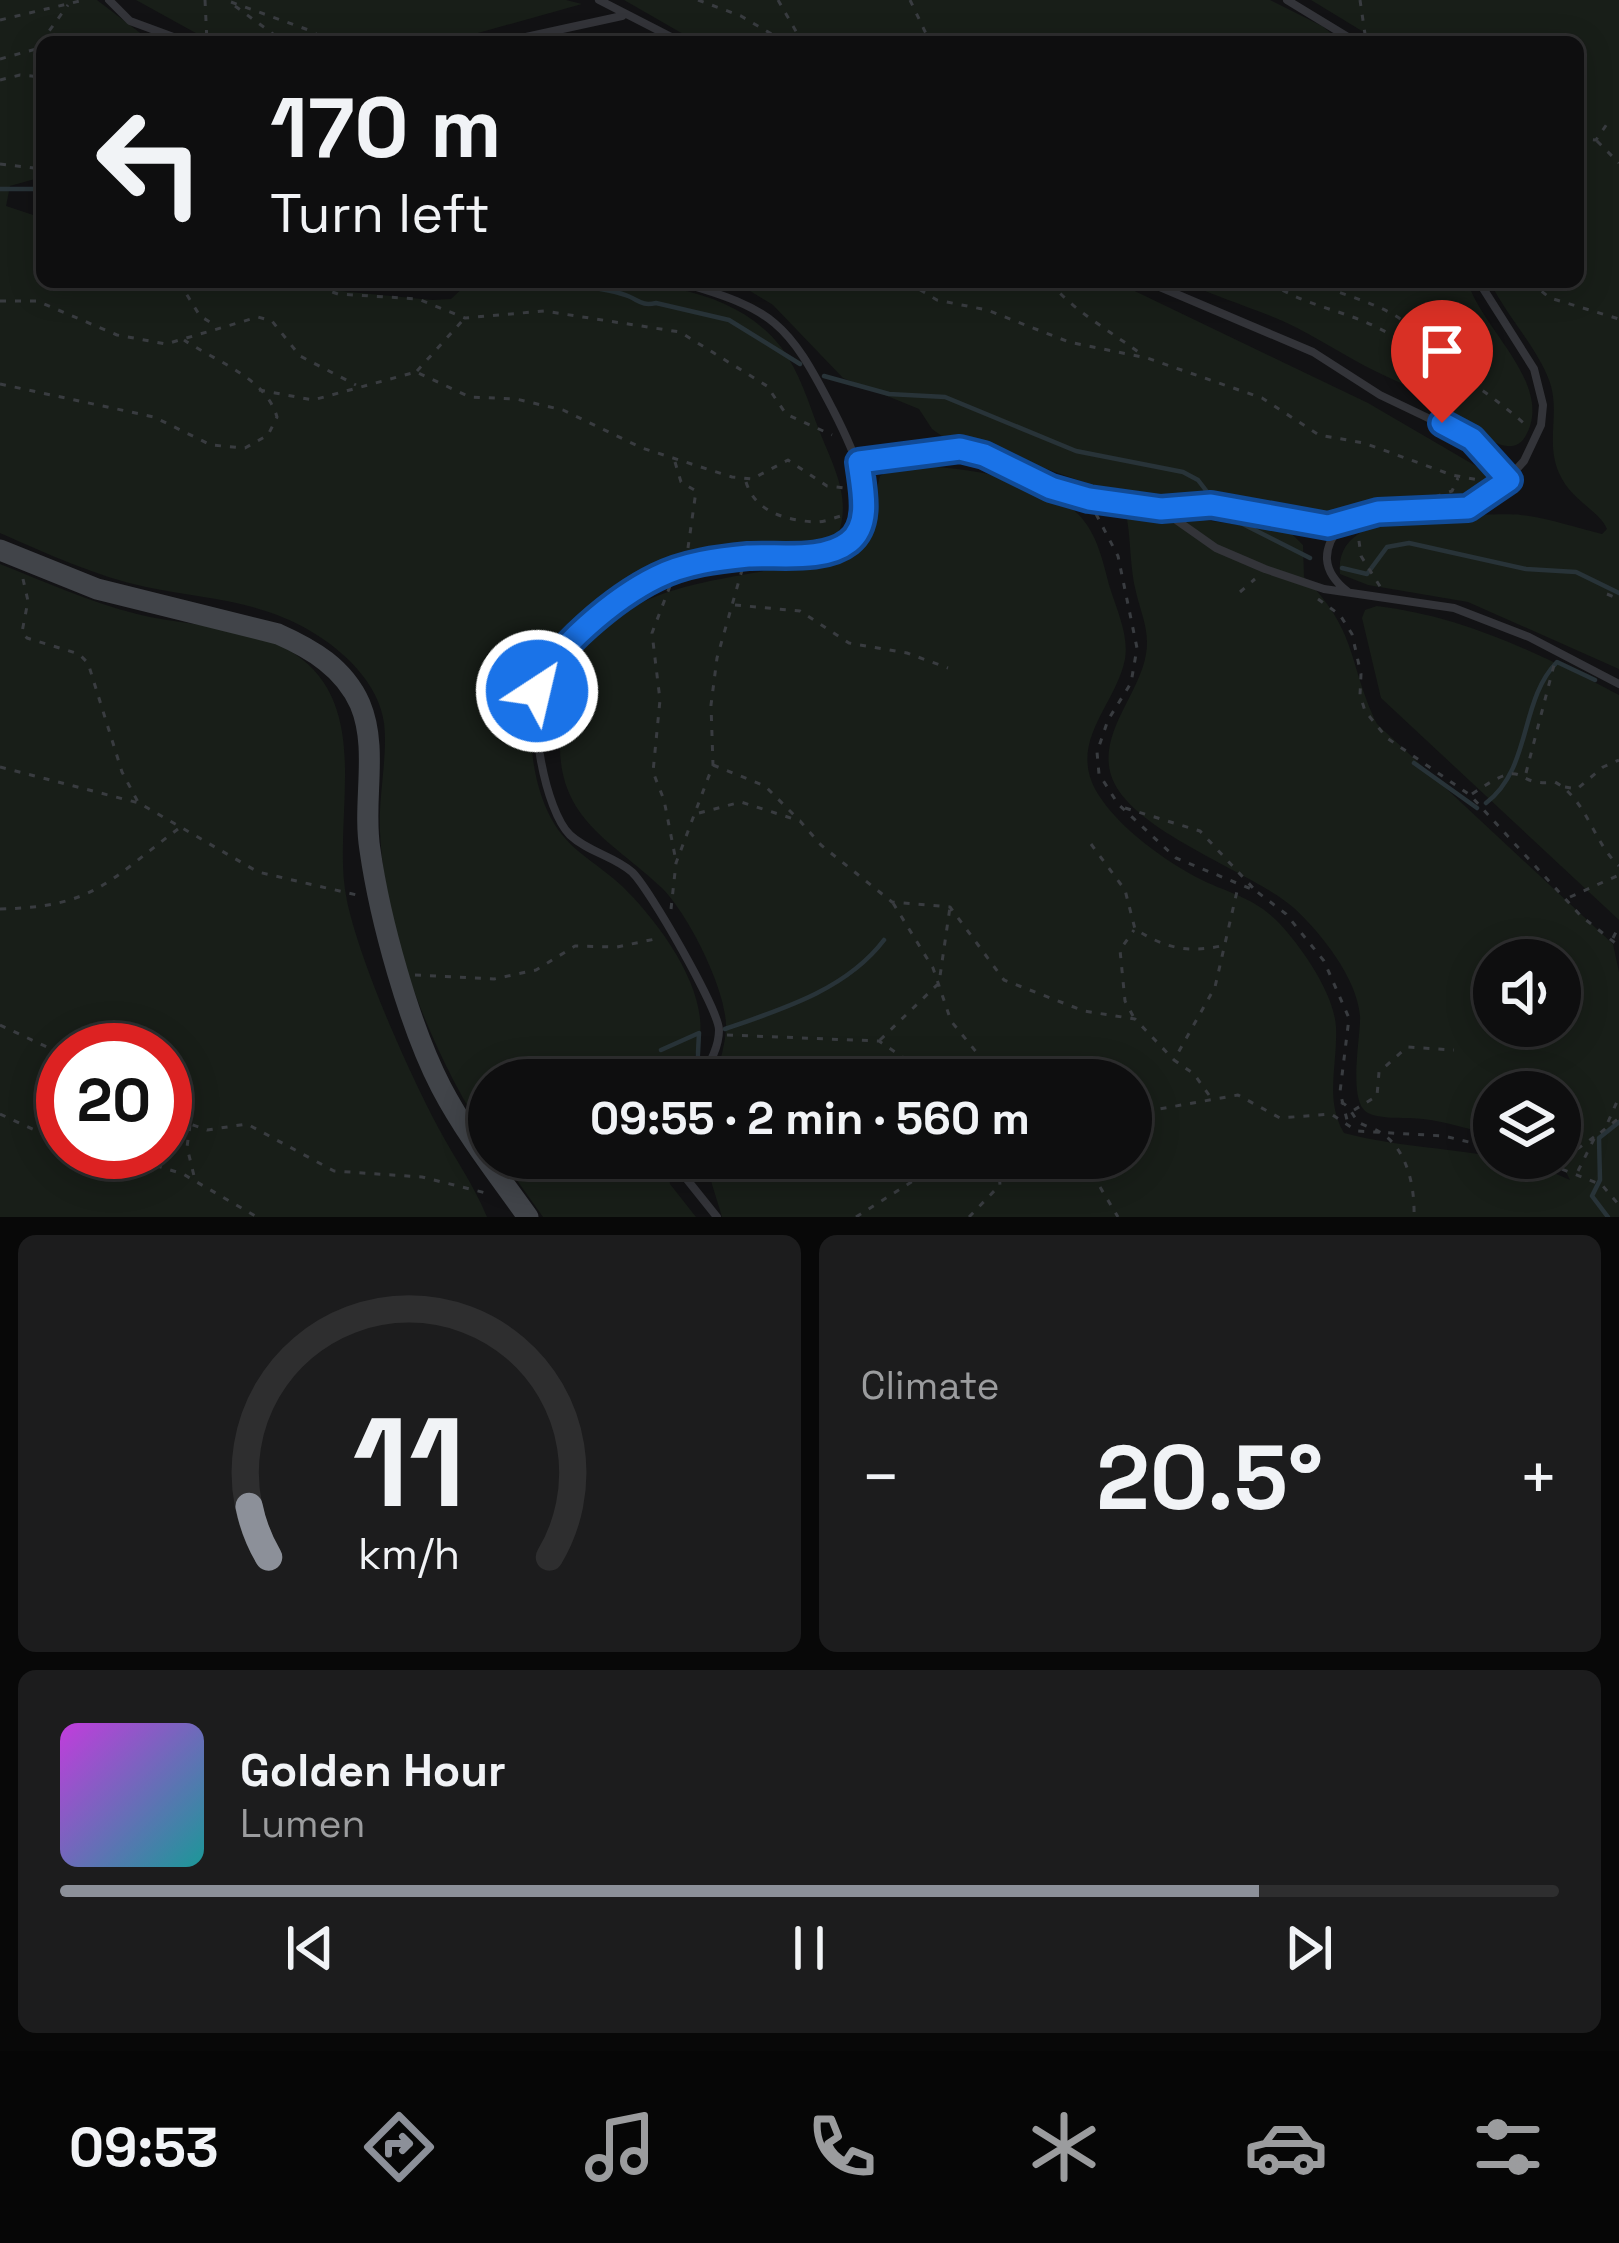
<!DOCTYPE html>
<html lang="en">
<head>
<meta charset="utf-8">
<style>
	body { margin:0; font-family:"Space Grotesk",sans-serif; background:#1c1c1d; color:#f1f3f6; height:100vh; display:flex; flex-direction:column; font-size:45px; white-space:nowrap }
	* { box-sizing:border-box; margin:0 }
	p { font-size:39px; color:#9b9c9e }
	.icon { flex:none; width:66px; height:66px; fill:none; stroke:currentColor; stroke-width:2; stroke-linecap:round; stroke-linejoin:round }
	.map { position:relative; height:1217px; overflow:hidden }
	.sheet { display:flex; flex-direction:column; gap:18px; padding:18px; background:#080808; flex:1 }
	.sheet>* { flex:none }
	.hud { position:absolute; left:36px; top:36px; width:1548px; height:252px; border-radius:18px; box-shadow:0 6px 30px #0003,0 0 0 3px #2e2e2f; background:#0e0e0f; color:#f1f3f6; overflow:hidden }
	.tools { position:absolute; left:1473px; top:939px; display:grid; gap:24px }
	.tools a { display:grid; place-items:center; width:108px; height:108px; border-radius:50%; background:#0e0e0f; box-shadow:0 6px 30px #0003,0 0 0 3px #2e2e2f; font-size:60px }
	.speed { position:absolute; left:36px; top:1023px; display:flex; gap:24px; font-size:60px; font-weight:700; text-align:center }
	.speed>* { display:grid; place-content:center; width:156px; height:156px; border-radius:50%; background:#0e0e0f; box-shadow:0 6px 30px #0003,0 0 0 3px #2e2e2f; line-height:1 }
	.speed .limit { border:18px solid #d22; background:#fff; color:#111 }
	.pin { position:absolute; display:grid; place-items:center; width:102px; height:102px; color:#fff; margin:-123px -51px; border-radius:50% 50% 50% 0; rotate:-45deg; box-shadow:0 0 12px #0007 }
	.pin .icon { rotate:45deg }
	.me { position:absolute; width:132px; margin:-66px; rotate:35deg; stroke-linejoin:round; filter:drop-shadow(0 0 9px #0008) }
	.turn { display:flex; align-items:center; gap:42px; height:252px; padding:0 36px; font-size:54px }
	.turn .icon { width:156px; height:156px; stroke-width:2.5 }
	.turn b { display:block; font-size:84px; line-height:102px }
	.big { font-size:90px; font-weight:600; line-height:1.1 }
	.sheet .tile { flex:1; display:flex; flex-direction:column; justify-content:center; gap:18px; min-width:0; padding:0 42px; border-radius:18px; background:#1c1c1d }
	.sheet .dial { align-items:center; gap:0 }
	.dial svg { height:312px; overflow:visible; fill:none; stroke:#2e2e2f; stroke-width:7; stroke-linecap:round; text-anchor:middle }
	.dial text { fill:#f1f3f6; stroke:none }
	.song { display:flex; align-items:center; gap:36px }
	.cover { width:144px; height:144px; border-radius:18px; background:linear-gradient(135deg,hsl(290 70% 55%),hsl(180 70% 35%)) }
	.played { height:12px; border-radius:6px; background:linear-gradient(90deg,#8c9099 80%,#2e2e2f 80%) }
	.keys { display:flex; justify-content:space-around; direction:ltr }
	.heat { display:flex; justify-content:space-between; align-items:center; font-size:66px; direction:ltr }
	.sheet .tiles { flex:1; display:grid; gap:18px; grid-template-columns:1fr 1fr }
	.tile:last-child { grid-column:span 2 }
	.trip { position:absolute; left:468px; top:1059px; width:684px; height:120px; border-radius:60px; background:#0e0e0f; box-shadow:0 6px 30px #0003,0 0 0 3px #2e2e2f; font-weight:600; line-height:120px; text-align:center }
	.tabs { display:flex; height:192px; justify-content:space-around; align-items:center; background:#060606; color:#9b9c9e }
	.tabs .icon { width:84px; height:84px }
	.tabs .on { color:#8c9099 }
	.tabs b { font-size:54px; color:#f1f3f6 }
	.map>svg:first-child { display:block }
	.green { fill:#181e18; fill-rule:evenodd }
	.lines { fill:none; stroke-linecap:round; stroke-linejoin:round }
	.stream { stroke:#283338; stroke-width:4.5 }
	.path { stroke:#393c40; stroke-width:3; stroke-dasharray:6 9; stroke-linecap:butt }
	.lane { stroke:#333439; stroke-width:8 }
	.secondary { stroke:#414449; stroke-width:21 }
	.route-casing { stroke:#114b97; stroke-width:30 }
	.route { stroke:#1a73e8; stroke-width:21 }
</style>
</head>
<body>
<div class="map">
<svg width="1619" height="1217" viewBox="0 0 1619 1217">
	<rect width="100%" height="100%" fill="#121214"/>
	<path class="green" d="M0 0H97L152 42H42V177L10 186 6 206 42 218V282H248L432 300 451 299 469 282C565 282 715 262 781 347 800 373 808 401 819 430 833 466 852 497 838 535 773 551 702 544 642 575 614 590 575 616 556 642 521 689 525 777 555 825 572 852 600 865 622 886 657 920 706 985 700 1036 698 1051 691 1066 686 1080H489V1141C432 1054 385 937 380 832 378 798 388 755 384 723 379 684 344 651 312 632 259 600 205 599 146 587 95 576 48 554 0 533Z
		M136 0H566L582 4 446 42H212Z
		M624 0H1270L1322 26 1342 42H697Z
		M1311 0H1619V669L1468 602 1368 585 1340 574C1338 554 1346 540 1365 530 1384 520 1497 512 1521 515 1548 518 1576 528 1602 534L1607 529C1600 511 1571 501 1559 473 1545 441 1561 412 1549 380 1536 346 1506 315 1490 282H1578V42H1380Z
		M735 282H1116L1368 403 1493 476 1473 491 1442 499 1327 513 1283 512 1092 485 975 444 946 439 932 429 919 409 843 378 773 305Z
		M1185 282H1468C1481 329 1556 385 1525 437 1507 467 1459 415 1441 404 1421 391 1397 382 1375 371 1346 357 1317 337 1287 323 1254 308 1218 298 1185 282Z
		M897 465C951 466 1036 474 1078 514 1098 534 1103 563 1110 588 1117 610 1129 636 1125 659 1116 706 1066 742 1098 794 1119 828 1166 862 1202 880 1233 895 1254 897 1280 924 1302 948 1334 993 1336 1027 1338 1064 1324 1099 1344 1133 1418 1153 1501 1146 1570 1180L1564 1168 1571 1161 1560 1156V1092H1494V1135C1471 1130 1447 1122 1423 1119 1407 1117 1382 1120 1368 1113 1347 1103 1361 1036 1360 1016 1357 978 1321 933 1294 908 1254 872 1128 831 1111 775 1098 733 1140 693 1146 654 1150 631 1141 614 1136 592 1130 569 1131 543 1127 519L1133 510 1290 532 1303 545 1304 577C1359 633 1347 661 1377 724L1613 944 1619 972V1217H722L704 1158H1131V1080H716C719 1063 726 1043 726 1026 726 989 688 914 662 888 615 843 560 821 560 746 561 723 559 697 566 674 569 663 580 654 587 645 654 562 778 588 863 540L880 476ZM1494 960H1560V1026H1494Z
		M0 564C45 582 90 602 137 614 187 627 251 624 295 654 376 709 330 821 347 901 361 965 408 1071 439 1129 455 1159 474 1185 487 1217H0ZM63 1050H165V1152H63Z
		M1377 606C1463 616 1543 655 1619 695V920L1381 698 1362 618 1365 610Z
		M501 1158H666L670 1184 696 1217H543Z"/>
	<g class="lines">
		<path class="stream" d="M0 189H42
			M479 282 491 287 497 282
			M538 282C567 287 599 285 628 296 640 301 642 306 656 303L729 320 800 364
			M824 376 889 394 945 397 1076 451 1183 472 1198 480 1208 493
			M1229 517 1310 558
			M1342 568 1367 574 1387 547 1409 543 1526 569 1576 572 1619 593
			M1414 763 1477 808
			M1486 803C1532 768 1519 701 1557 662L1595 680
			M725 1029C783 1009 847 989 884 940
			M661 1050 699 1033 697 1073 692 1080
			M1608 1217 1592 1196 1600 1180 1599 1138 1619 1122"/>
		<path class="path" d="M205 0 207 42
			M698 0 741 16 785 42
			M778 0 797 33 794 42
			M910 0 930 42
			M1360 0 1365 34
			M231 2 314 32 324 42
			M235 6 284 42
			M0 20 84 0
			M0 59 36 49 68 5
			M0 80 20 75 42 77
			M1578 138 1596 140 1607 124
			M1597 141 1619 163
			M0 164 42 169
			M179 282 200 316 215 325
			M304 282 338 294 418 299 465 318 544 311 680 332 767 386 786 414 832 435
			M907 282 937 300 987 310 1069 342 1147 358 1262 398 1319 435 1364 443 1452 475 1489 482
			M1051 282C1066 306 1116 335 1141 354
			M1270 282C1300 304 1338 309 1372 325 1426 351 1482 386 1527 426
			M1312 282C1356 301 1416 309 1432 359
			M1530 282 1550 298 1619 319
			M0 301H37L117 335 166 344 258 317 272 321 300 356 356 385
			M417 371 463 320
			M0 384 154 417 211 445 245 448 268 435 277 417C266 378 217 362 184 340
			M259 390 313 400 416 372 470 397 516 399 563 410 642 448 732 477 752 479 788 460 827 486 846 488 850 484
			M675 462 681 482 696 491 687 555
			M746 482C755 512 787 521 817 522 828 522 840 514 854 514
			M1435 497 1452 491 1458 478
			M1096 514 1118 556 1137 648 1131 683 1108 720 1097 752 1099 774 1118 804 1176 858 1256 891 1286 914 1324 961 1349 1018 1340 1092 1348 1124
			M1357 526 1361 556 1381 588
			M23 579 28 601 22 632 27 638 79 654 88 663 122 772 138 802
			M670 586 652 633 660 700 653 772 664 800 676 861
			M1240 592 1255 579
			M1607 594 1619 599
			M1318 599 1340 615 1352 634 1361 674 1360 695 1365 711 1387 738 1470 795 1581 916 1619 946
			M735 605 800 611 849 643 907 653 948 668
			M713 765 765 786 799 820
			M0 767 139 803 258 872 361 896
			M1526 773 1555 661
			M1565 787 1577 789 1603 767 1619 760
			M1472 794C1532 753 1509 788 1555 782 1587 800 1593 842 1619 866
			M1125 808 1200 831 1254 889
			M699 813 741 802 800 821 821 845 892 902 950 907 1004 980 1084 1011 1135 1019 1174 1060
			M1091 844 1125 890 1135 929C1165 948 1186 953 1221 946
			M1570 897 1619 875
			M893 903 933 968 951 1021 999 1080
			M0 909C95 907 108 881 178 829
			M671 909 676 863 713 765 711 705 717 658 742 570
			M1613 938 1619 926
			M415 975 494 979 536 970 575 946 617 947 660 938
			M1133 1016 1125 1001 1120 950 1134 930
			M0 1025 49 1048 68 1050
			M727 1035 879 1041 936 1080
			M880 1040 939 983 950 907
			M165 1090 190 1124 207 1130 247 1124 334 1171 422 1177 490 1194
			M1209 1095 1194 1074 1174 1060 1215 987 1238 887
			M1341 1102C1352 1108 1351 1115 1360 1123 1363 1125 1375 1129 1378 1131 1407 1147 1415 1186 1414 1217
			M1354 1110 1377 1096 1379 1072 1407 1047 1454 1050
			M0 1114 63 1143
			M1131 1114 1238 1095 1280 1118 1331 1114 1357 1131 1444 1136 1494 1148
			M1608 1122 1619 1097
			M190 1125 187 1147 195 1180
			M113 1152 183 1174 257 1217
			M1534 1158 1602 1185 1619 1205
			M1550 1161 1569 1155 1594 1137
			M1578 1171 1595 1137 1619 1118
			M1100 1187 1118 1217
			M856 1217 916 1179 978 1158
			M969 1217 1000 1185 998 1158"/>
		<path class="lane" d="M109 0 130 21 187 42
			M599 0 681 42
			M1287 0 1356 42
			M503 42 622 16
			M679 282C774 309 788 323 832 408 848 439 887 513 849 542 823 563 774 554 743 557 716 560 689 564 663 575 626 590 559 644 541 680 527 712 545 811 570 835 588 852 614 856 632 872 649 888 719 1010 719 1030 719 1048 709 1064 700 1080
			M1148 282 1313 352 1380 395 1472 439 1509 480
			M859 462 960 449 984 455 1051 488 1089 499 1161 509 1211 505 1317 525 1379 512 1468 508 1493 495 1524 461 1541 425 1543 405 1534 369 1479 282
			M1162 510 1216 548 1265 569 1324 589 1454 608 1529 637 1619 684
			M1342 524C1321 549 1321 571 1348 592
			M676 1158 681 1172 717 1217"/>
		<path class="secondary" d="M0 550 97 589 278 634C312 649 344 668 360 704 379 749 362 802 370 850 380 920 409 1025 441 1087 465 1133 498 1175 528 1217"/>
	</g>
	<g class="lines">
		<g class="route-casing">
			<path id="route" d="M537 691C551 649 618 596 657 577 685 563 718 559 748 556 778 554 824 562 849 542 872 524 862 487 859 462L960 449 984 455 1051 488 1089 499 1161 509 1211 505 1328 526 1378 512 1468 508 1509 480 1472 439 1442 423"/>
		</g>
		<use href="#route" class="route"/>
	</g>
</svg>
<div class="tools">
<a><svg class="icon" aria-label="sound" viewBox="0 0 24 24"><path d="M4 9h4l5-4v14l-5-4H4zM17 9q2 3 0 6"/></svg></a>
<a><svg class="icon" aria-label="layers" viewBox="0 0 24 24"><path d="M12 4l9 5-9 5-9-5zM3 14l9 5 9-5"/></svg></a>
</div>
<div class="speed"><div class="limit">20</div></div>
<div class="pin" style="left:1442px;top:423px;background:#d93025"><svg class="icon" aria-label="arrive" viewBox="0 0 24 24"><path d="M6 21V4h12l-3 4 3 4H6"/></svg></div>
<svg class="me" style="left:537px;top:691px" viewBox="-20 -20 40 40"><circle r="17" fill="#1a73e8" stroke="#fff" stroke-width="3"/><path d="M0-11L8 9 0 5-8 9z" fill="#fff"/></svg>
<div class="trip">09:55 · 2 min · 560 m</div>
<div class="hud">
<div class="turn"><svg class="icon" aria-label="left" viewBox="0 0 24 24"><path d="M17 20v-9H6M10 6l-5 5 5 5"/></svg><div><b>170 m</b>Turn left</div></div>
</div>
</div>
<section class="sheet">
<div class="tiles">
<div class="tile dial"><svg viewBox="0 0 100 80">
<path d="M14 69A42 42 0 1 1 86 69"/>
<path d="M14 69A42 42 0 0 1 9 56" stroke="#8c9099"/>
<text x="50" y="56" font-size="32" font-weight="700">11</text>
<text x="50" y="72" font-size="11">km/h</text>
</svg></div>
<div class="tile"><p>Climate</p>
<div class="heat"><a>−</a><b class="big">20.5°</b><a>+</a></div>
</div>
<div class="tile">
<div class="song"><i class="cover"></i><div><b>Golden Hour</b><p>Lumen</p></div></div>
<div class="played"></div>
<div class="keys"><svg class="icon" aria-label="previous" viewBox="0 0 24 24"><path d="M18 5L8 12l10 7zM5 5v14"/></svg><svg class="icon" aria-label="pause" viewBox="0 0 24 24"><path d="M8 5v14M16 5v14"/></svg><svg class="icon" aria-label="next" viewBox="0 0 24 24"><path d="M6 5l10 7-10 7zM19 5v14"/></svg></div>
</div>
</div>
</section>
<nav class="tabs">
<b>09:53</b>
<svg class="icon on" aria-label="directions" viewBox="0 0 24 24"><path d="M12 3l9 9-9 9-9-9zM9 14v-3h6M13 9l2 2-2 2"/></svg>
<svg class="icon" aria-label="music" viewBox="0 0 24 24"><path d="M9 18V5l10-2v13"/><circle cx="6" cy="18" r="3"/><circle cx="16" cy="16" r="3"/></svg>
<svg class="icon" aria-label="phone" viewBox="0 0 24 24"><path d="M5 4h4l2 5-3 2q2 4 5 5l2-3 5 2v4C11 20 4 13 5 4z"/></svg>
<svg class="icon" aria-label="climate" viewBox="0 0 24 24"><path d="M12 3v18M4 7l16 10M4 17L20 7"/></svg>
<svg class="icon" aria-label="car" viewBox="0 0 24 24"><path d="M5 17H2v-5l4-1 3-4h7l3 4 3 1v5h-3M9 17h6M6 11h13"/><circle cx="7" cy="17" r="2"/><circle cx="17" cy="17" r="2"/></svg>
<svg class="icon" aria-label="filters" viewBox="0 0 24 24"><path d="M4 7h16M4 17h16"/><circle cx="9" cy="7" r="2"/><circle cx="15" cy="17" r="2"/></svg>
</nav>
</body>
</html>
